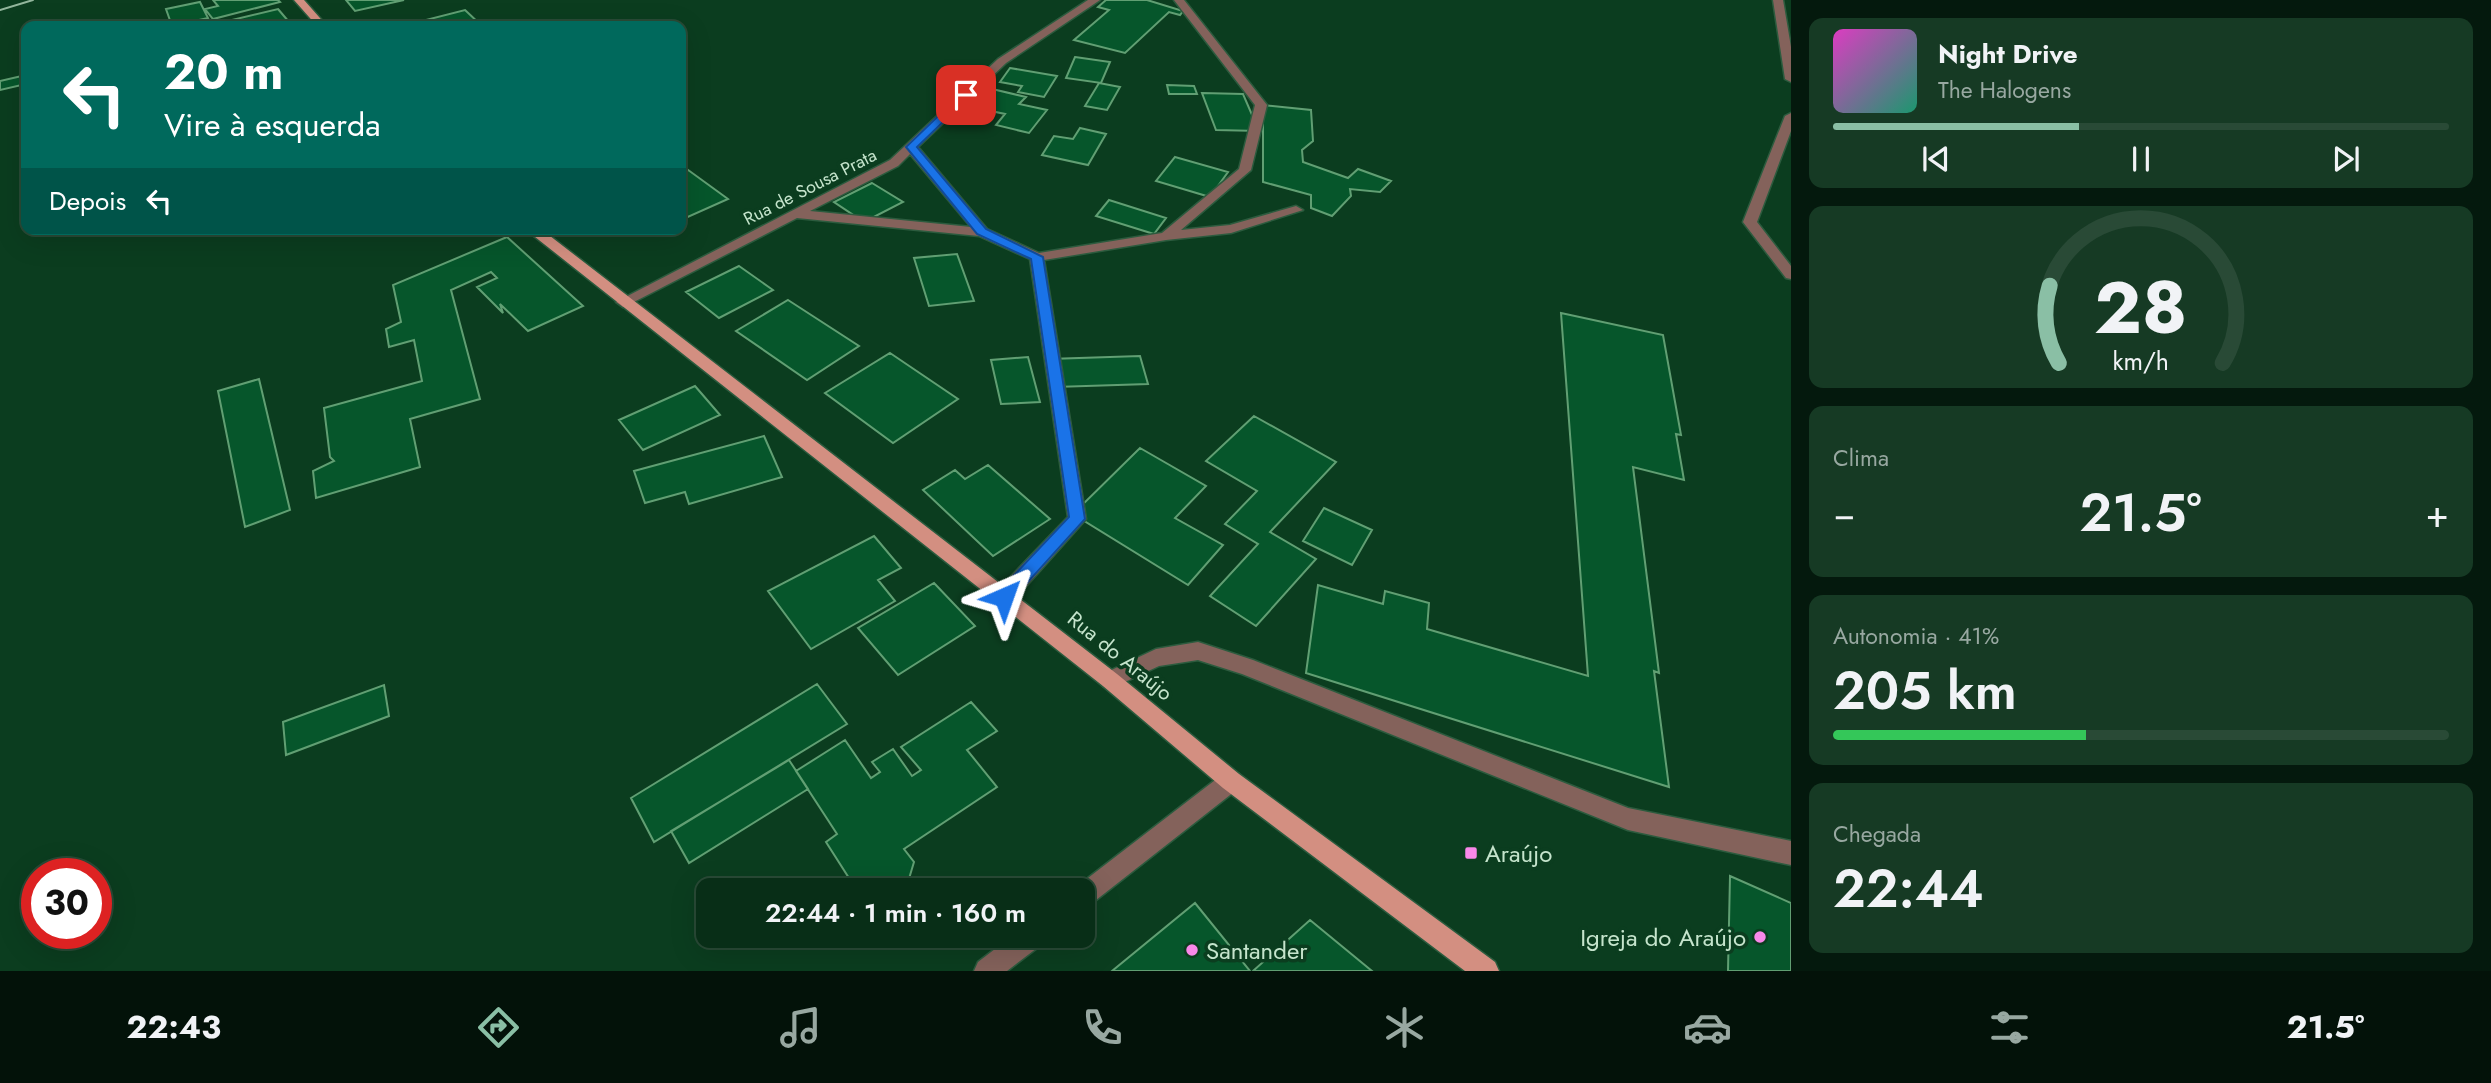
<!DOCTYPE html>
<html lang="pt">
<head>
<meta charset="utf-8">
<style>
	body { margin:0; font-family:Jost,sans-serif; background:#163a24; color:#f1f3f6; height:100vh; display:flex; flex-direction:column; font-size:26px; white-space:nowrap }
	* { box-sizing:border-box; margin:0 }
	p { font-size:23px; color:#98a8a1 }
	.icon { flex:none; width:38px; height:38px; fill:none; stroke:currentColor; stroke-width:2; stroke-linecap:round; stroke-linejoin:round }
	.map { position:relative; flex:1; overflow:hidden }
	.drawer { display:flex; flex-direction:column; gap:18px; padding:18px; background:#04190d; width:700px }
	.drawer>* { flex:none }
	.top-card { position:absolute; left:21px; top:21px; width:665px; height:214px; border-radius:14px; box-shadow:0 7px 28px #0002,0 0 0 2px #294a36; background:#00695c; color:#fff; overflow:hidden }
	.speed { position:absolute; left:21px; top:858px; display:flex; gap:14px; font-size:35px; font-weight:700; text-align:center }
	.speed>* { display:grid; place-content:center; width:91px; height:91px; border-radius:50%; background:#082e17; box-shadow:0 7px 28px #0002,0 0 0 2px #294a36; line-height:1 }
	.speed .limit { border:10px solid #d22; background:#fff; color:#111 }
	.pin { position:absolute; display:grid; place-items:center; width:60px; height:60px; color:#fff; margin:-30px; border-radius:14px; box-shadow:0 4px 10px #0006 }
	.me { position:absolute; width:77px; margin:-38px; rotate:43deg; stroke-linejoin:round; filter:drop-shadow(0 0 5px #0008) }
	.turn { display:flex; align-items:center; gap:24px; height:147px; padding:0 28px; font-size:32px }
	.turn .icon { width:91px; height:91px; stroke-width:2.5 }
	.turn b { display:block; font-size:49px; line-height:60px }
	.then { display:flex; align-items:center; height:66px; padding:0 28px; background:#0003; gap:14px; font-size:26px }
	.big { font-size:52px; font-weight:600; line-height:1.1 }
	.drawer .card { flex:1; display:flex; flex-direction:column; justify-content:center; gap:10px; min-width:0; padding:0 24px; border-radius:14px; background:#163a24 }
	.drawer .dial { align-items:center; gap:0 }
	.dial svg { height:182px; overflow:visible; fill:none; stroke:#294a36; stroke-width:7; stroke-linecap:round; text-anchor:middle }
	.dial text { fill:#f1f3f6; stroke:none }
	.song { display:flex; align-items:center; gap:21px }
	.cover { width:84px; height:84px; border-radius:10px; background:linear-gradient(135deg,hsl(310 70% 55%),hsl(160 70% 35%)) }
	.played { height:7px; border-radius:4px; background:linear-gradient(90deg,#8abfa5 40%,#294a36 40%) }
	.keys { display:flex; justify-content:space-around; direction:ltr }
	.heat { display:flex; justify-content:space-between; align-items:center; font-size:38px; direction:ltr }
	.charge { height:10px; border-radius:5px; background:linear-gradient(90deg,#34c759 41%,#294a36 0) }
	.trip { position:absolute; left:696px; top:878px; width:399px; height:70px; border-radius:14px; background:#082e17; box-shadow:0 7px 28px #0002,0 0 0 2px #294a36; font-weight:600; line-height:70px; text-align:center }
	.tab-bar { display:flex; height:112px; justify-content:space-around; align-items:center; background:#031209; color:#98a8a1 }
	.tab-bar .icon { width:49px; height:49px }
	.tab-bar .selected { color:#8abfa5 }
	.tab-bar b { font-size:32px; color:#f1f3f6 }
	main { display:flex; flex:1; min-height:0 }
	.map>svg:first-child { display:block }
	.building { fill:#06562b; stroke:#619f73; stroke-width:2 }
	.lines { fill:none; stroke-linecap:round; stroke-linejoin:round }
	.minor-casing { stroke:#2c5b3e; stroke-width:3 }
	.major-casing { stroke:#2c5b3e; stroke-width:3 }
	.minor { fill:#84625b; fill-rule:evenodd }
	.major { fill:#d38f81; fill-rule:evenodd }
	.tram { stroke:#92b69c; stroke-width:2 }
	.route { fill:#1a73e8; stroke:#114b97; stroke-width:2 }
	.poi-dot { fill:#f988e9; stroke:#0b3d1f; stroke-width:2.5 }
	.labels { text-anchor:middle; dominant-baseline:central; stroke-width:7; stroke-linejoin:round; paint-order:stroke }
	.far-street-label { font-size:18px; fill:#c5e4cc; stroke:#0b3d1f }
	.street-label { font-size:21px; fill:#c5e4cc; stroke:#0b3d1f }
	.near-poi-label { font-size:24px; fill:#c5e4cc; stroke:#0b3d1f; text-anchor:start }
</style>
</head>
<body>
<main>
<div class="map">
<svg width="1791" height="971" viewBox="0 0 1791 971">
	<rect width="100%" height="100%" fill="#0b3d1f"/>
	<path class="building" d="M213 0H278L280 2 213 19 205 9 218 6Z
		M346 0H404L355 11Z
		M1106 0H1147L1183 11 1180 15 1169 12 1125 53 1074 40 1109 10 1098 7Z
		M200 2 208 18 172 26 166 9Z
		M278 9 289 22 271 26 211 25Z
		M465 10 482 26H422L418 22Z
		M1075 57 1110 62 1101 83 1066 78Z
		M1010 68 1057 76 1044 97 1018 92 1022 86 1000 82Z
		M26 75V84L0 90V81Z
		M1099 83 1120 87 1107 110 1085 106Z
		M1167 85 1194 86 1197 94H1169Z
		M988 88 1026 97 1019 104 1047 110 1029 133 996 125 1005 114 972 107Z
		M1202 93 1243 94 1259 131 1216 130Z
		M1263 105 1311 110 1313 141 1302 150 1303 162 1348 178 1358 169 1391 181 1380 192 1350 189 1351 196 1332 216 1311 208V195L1263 182Z
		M1080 128 1106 134 1088 165 1042 155 1054 136 1073 139Z
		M1175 157 1228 172 1210 197 1156 181Z
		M684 167 728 199 681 220V169Z
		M872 183 903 202 864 222 834 202Z
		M1109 200 1166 218 1154 234 1096 216Z
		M507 237 583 306 528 331 500 304 503 313 477 287 497 278 491 272 451 290 480 399 410 419 420 467 316 498 313 471 334 461 330 457 324 408 422 381 414 340 389 347 386 329 401 322 393 285Z
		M957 254 974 301 929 306 914 258Z
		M739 266 773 290 719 318 686 292Z
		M788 300 859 346 807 380 736 331Z
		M1561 313 1663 335 1681 435 1676 434 1684 480 1633 467 1659 673 1654 671 1669 787 1306 673 1318 585 1383 604 1385 591 1429 603 1427 629 1588 676Z
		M890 353 958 399 893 443 825 393Z
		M1140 356 1148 384 1055 387 1049 359Z
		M1028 357 1040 402 1001 404 991 360Z
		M259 379 290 510 245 527 218 391Z
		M695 386 720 415 643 450 619 420Z
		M1254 416 1336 462 1270 532 1316 559 1256 626 1210 596 1258 544 1225 524 1257 491 1206 461Z
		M764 436 782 477 689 504 685 492 645 503 634 471Z
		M1140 448 1206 486 1175 518 1223 545 1188 585 1073 514Z
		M988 465 1050 519 993 556 923 490 955 470 965 479Z
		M1324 508 1372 530 1352 565 1303 541Z
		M874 536 901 568 878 580 895 601 811 649 768 591Z
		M934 583 975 626 898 675 858 628Z
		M817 684 847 724 654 842 631 798Z
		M384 685 389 716 286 755 283 722Z
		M971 702 997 731 967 750 997 787 904 849 914 862 908 882 899 891H872L866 882 856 889 826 842 837 834 796 771 845 740 871 778 880 772 872 762 893 749 912 776 921 770 901 747Z
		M789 760 808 789 689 863 671 831Z
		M1730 876 1791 903V971H1728Z
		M1195 903 1250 971H1112Z
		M1310 920 1372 971H1253Z"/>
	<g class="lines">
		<g class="minor-casing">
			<path id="minor" d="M1088 0H1100L1006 63 918 147 987 229 1039 253 1162 233 1239 169 1255 105 1174 0H1184L1267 105 1251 170 1181 230 1230 225 1296 206 1303 210 1231 233 1166 240 1044 260 1086 519 1011 603 1004 605 997 603 994 597 997 591 1068 517 1030 259 979 236 797 218 628 305 623 307 616 302 890 160 998 59ZM910 154 971 227 810 211 898 166Z
				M1773 0H1783L1791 47V82L1785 79Z
				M1791 113V131L1757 222 1791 266V279L1786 278 1743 222 1785 116Z
				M1198 642 1253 660 1628 808 1791 841V865L1628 830 1242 674 1198 660 1159 666 1110 689 1103 686 1100 680 1103 674 1156 649Z
				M1231 771 1239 774 1242 781 1239 788 1091 904 1083 908V891H1073L1075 888 1223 774Z
				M1012 936H1044L1041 945 1007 971H974L978 962Z"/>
		</g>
		<g class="major-casing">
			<path id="major" d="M294 0H304L327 26H317Z
				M525 229H541L1117 674 1239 774 1495 962 1499 971H1465L1223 788 1103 686Z"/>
		</g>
		<use href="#minor" class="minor"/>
		<use href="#major" class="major"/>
		<path class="tram" d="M0 10 33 0"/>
	</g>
	<path class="route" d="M962 93 971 95 917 147 986 229 1043 257 1085 519 1010 602 1004 604 995 597 998 592 1069 517 1031 259 977 234 906 147Z"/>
	<g class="poi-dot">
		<rect x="1464" y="846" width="14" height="14" rx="3.5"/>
		<circle cx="1760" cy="937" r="7"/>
		<circle cx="1192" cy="950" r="7"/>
	</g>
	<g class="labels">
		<g class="far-street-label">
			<text transform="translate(810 187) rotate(-27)">Rua de Sousa Prata</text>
		</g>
		<g class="street-label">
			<text transform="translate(1120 656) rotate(39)">Rua do Araújo</text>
		</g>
		<g class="near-poi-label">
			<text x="1485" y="853">Araújo</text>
			<text x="1746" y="937" text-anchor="end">Igreja do Araújo</text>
			<text x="1206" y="950">Santander</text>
		</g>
	</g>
</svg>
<div class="speed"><div class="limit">30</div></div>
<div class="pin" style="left:966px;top:95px;background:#d93025"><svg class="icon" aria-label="arrive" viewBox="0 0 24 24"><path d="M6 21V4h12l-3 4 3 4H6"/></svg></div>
<svg class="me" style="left:1004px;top:597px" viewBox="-20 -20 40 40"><path d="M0-17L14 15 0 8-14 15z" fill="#1a73e8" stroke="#fff" stroke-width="4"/></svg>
<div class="trip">22:44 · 1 min · 160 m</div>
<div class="top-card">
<div class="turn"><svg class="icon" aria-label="left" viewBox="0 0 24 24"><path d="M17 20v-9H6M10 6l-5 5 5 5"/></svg><div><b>20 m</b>Vire à esquerda</div></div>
<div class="then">Depois<svg class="icon" aria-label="left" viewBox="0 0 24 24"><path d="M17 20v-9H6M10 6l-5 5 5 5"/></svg></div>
</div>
</div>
<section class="drawer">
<div class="card">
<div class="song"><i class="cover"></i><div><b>Night Drive</b><p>The Halogens</p></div></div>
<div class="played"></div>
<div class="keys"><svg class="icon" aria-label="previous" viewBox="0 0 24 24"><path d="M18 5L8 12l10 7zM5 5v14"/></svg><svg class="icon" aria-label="pause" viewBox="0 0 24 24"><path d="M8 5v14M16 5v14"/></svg><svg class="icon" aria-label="next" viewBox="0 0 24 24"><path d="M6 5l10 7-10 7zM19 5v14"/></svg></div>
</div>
<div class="card dial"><svg viewBox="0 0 100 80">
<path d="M14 69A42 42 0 1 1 86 69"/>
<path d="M14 69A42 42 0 0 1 10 35" stroke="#8abfa5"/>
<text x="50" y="56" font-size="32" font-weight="700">28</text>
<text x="50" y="72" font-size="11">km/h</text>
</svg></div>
<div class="card"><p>Clima</p>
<div class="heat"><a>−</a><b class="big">21.5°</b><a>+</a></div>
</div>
<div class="card"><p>Autonomia · 41%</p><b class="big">205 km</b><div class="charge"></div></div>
<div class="card"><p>Chegada</p><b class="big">22:44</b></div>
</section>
</main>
<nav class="tab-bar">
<b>22:43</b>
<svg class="icon selected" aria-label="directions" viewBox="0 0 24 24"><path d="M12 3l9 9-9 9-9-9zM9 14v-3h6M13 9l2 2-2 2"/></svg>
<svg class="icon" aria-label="music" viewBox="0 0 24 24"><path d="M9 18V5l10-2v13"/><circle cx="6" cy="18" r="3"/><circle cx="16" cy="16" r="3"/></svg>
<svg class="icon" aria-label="phone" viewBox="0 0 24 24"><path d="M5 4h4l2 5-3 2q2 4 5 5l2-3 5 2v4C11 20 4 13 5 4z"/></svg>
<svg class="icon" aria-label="climate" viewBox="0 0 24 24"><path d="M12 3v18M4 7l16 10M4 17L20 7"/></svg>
<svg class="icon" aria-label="car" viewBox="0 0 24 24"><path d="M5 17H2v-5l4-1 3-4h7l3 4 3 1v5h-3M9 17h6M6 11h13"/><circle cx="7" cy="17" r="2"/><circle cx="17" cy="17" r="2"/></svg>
<svg class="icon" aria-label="filters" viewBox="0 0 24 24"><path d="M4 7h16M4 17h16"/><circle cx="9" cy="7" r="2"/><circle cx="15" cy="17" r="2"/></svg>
<b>21.5°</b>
</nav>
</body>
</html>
